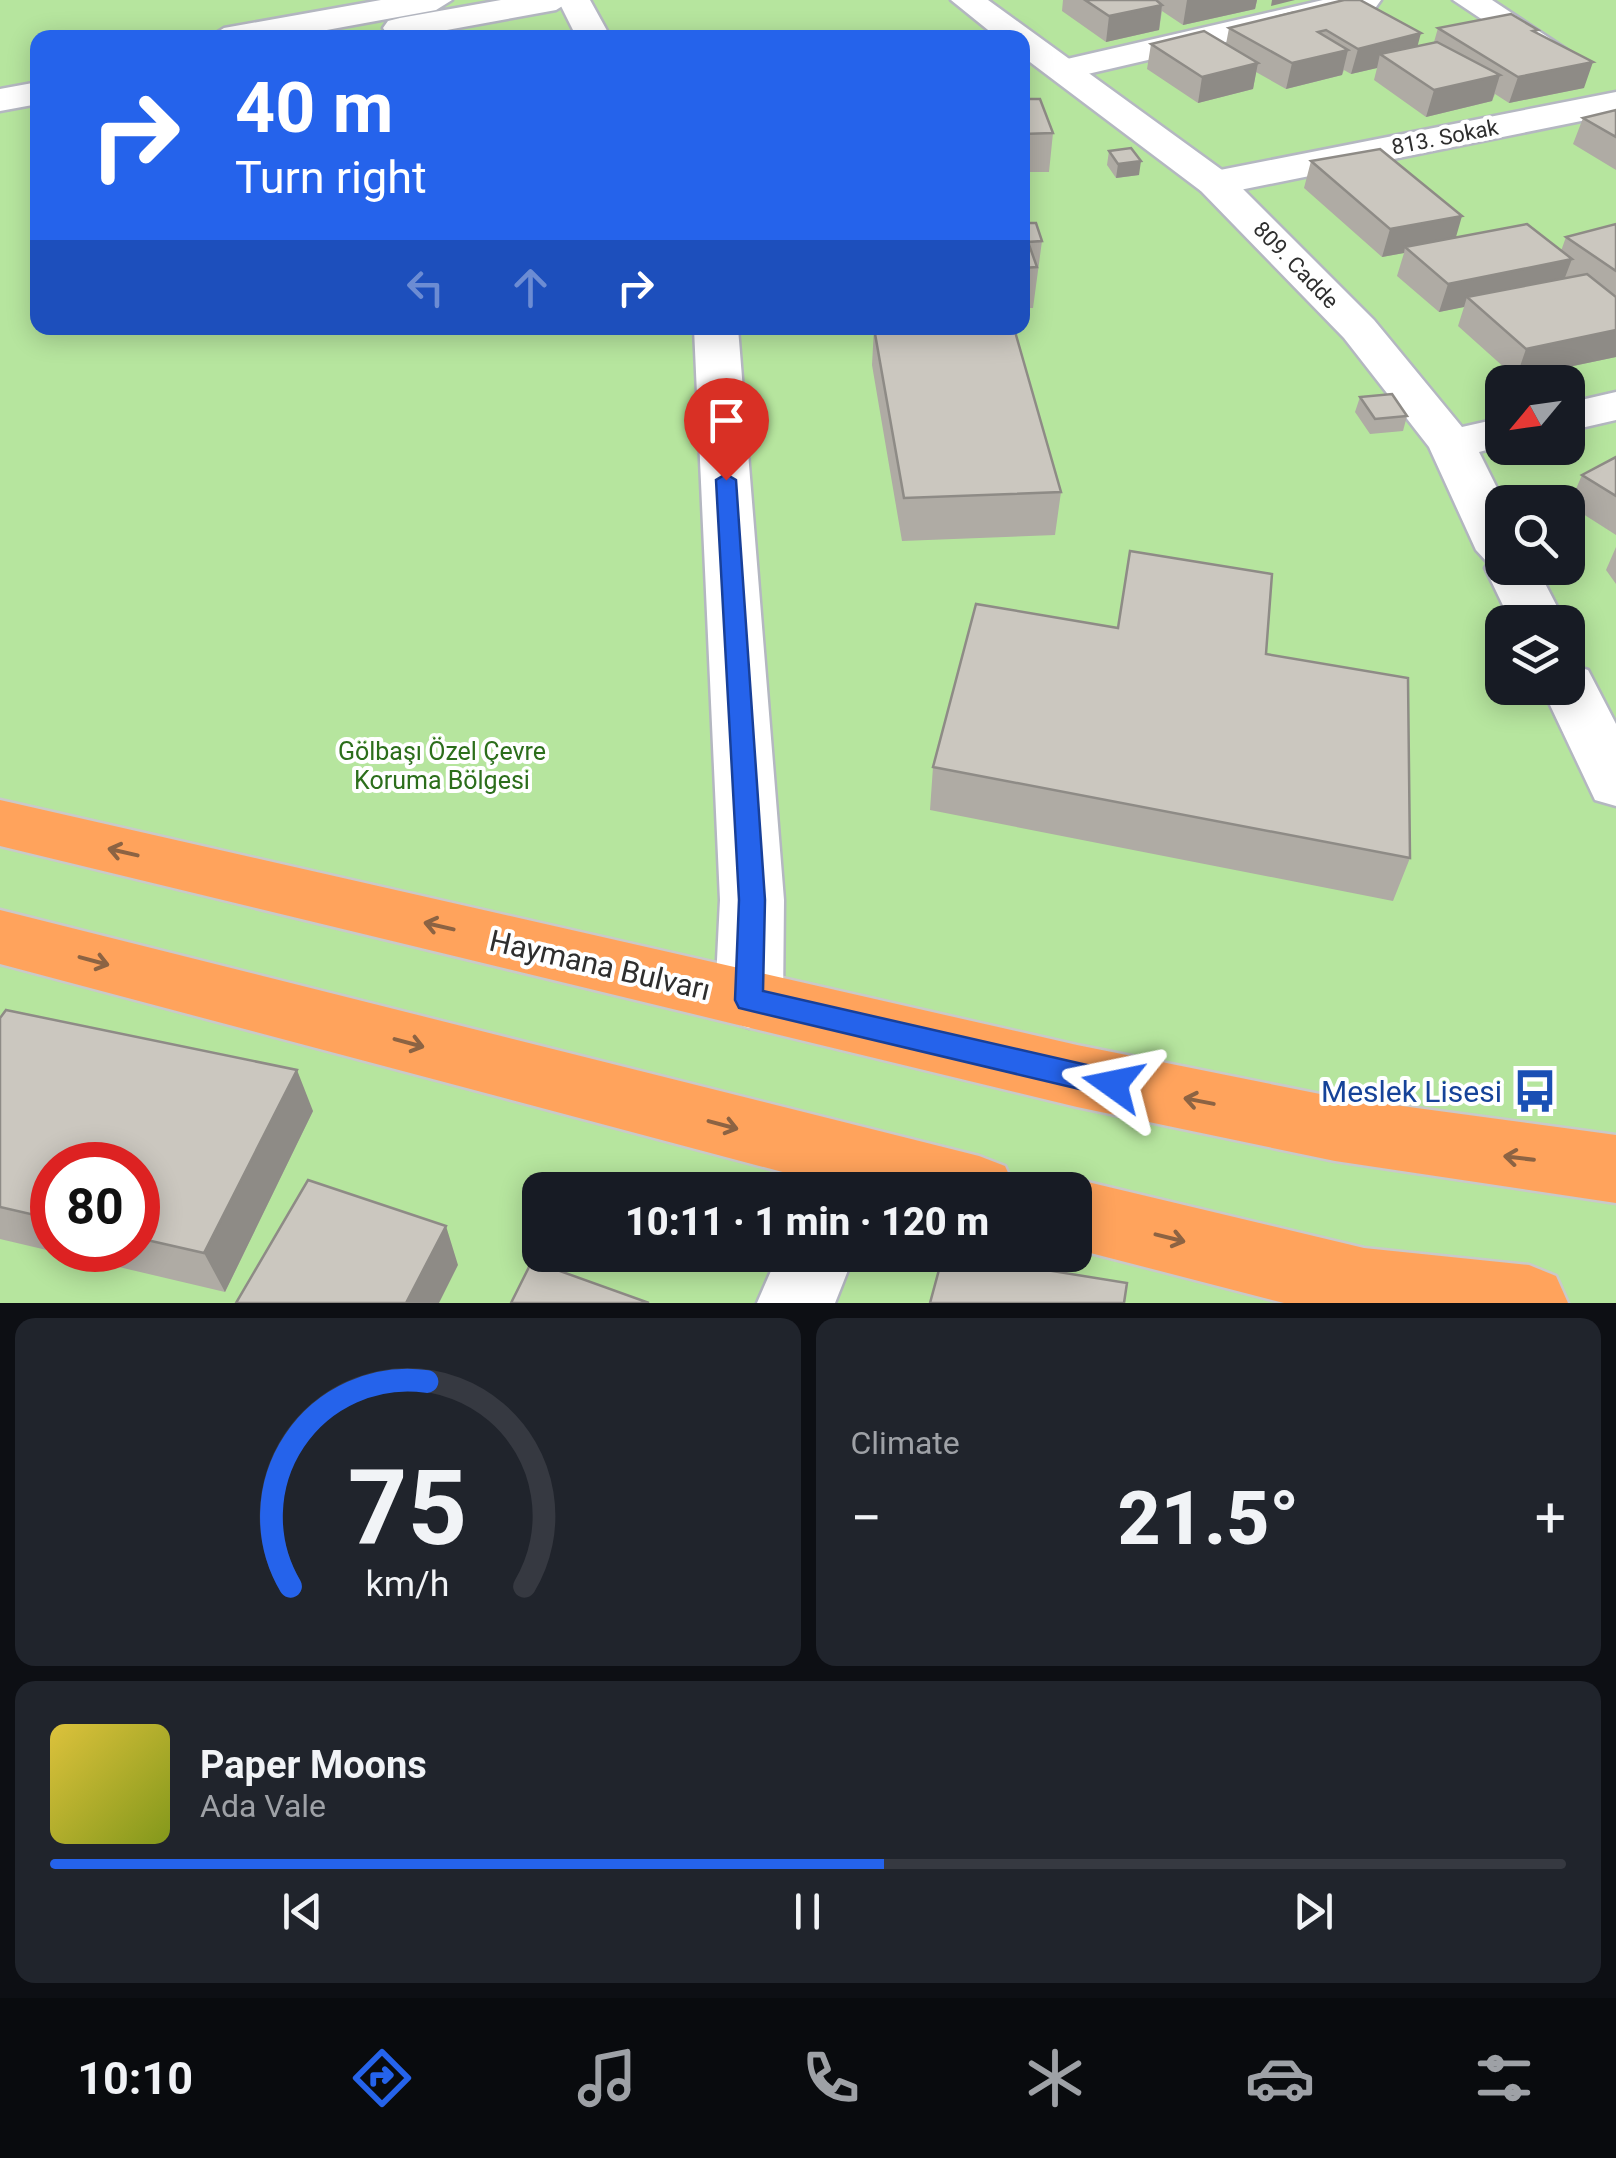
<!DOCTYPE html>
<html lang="en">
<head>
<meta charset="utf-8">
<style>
	body { margin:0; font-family:Roboto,sans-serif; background:#20242c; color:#f1f3f6; height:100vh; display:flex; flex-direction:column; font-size:38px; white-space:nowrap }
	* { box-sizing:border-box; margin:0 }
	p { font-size:32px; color:#9ea1a6 }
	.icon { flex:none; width:55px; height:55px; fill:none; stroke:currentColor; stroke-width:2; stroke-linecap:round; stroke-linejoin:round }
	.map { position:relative; height:1303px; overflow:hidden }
	.side { display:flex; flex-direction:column; gap:15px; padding:15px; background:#0d0f14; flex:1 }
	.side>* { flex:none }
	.banner { position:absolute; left:30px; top:30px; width:1000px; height:305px; border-radius:20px; box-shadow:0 5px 25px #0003; background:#2563eb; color:#fff; overflow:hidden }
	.needle { width:65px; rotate:241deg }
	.buttons { position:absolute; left:1485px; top:365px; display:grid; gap:20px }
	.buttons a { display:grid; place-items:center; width:100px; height:100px; border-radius:20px; background:#171b24; box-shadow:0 5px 25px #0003; font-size:50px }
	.speed { position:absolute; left:30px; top:1142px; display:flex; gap:20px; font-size:50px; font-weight:700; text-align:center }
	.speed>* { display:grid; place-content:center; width:130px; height:130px; border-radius:50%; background:#171b24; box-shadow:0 5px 25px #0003; line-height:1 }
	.speed .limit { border:15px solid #d22; background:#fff; color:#111 }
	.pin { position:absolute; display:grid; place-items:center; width:85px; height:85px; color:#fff; margin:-102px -42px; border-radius:50% 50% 50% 0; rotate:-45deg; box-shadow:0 0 10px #0007 }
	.pin .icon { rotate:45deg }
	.me { position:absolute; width:110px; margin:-55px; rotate:282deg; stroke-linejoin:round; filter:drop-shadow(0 0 8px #0008) }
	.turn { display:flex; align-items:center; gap:35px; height:210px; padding:0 40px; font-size:45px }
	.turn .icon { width:130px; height:130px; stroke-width:2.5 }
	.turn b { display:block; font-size:70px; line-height:85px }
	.lanes { display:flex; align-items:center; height:95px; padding:0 40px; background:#0003; justify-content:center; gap:50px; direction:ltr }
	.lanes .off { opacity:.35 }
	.big { font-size:75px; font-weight:800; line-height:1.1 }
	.side .card { flex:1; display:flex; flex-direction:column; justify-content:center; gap:15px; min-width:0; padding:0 35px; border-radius:20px; background:#20242c }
	.side .dial { align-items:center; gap:0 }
	.dial svg { height:260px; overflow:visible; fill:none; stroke:#363941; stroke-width:7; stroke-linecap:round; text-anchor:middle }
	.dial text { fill:#f1f3f6; stroke:none }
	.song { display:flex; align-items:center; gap:30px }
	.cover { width:120px; height:120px; border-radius:15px; background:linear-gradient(135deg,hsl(50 70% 55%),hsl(70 70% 35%)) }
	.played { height:10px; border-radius:5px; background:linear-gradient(90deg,#2563eb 55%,#363941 55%) }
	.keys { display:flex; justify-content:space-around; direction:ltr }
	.heat { display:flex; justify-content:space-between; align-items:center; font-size:55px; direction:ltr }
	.side .tiles { flex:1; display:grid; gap:15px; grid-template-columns:1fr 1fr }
	.card:last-child { grid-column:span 2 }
	.trip { position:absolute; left:522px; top:1172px; width:570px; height:100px; border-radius:20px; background:#171b24; box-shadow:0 5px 25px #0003; font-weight:800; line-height:100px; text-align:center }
	.tab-bar { display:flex; height:160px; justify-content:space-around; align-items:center; background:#090b0e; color:#9ea1a6 }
	.tab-bar .icon { width:70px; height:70px }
	.tab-bar .current { color:#2563eb }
	.tab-bar b { font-size:45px; color:#f1f3f6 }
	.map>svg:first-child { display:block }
	.green { fill:#b6e59e; fill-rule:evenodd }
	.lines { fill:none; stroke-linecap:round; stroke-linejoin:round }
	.street-casing { stroke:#b4b7c1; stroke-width:5 }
	.secondary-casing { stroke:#b4b7c1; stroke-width:5 }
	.highway-casing { stroke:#c9c9c9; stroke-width:5 }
	.street { fill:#fff; fill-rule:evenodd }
	.secondary { fill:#fff; fill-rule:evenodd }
	.highway { fill:#ffa35c; fill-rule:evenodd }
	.wall { fill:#afaba4; fill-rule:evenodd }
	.shaded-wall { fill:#8e8b86 }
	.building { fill:#cbc7bf; stroke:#8e8b86; stroke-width:2.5 }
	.oneway { stroke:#8c6343 }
	.route { fill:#2563eb; stroke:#184099; stroke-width:2.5 }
	.labels { text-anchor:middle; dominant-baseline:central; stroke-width:8; stroke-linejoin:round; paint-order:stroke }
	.far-street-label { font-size:22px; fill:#2e2e2e; stroke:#fff }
	.park-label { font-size:25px; fill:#2c6e1b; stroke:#fff }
	.near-street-label { font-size:30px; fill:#2e2e2e; stroke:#fff }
	.near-transit-label { font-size:30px; fill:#164399; stroke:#fff; text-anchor:end }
</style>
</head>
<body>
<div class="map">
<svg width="1616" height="1303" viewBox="0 0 1616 1303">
	<rect width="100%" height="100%" fill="#efe9e1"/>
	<path class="green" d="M0 0H1616V1303H0ZM38 38H1022V328H38ZM1502 382H1568V448H1502ZM1502 502H1568V568H1502ZM1502 622H1568V688H1502ZM52 1165H138V1250H52ZM540 1190H1075V1255H540Z"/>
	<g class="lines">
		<g class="street-casing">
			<path id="street" d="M558 0H590L611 38H577Z
				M1323 0H1381L1376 7 1066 79 1054 76 1049 69 1054 62Z
				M1453 0H1492L1575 55 1570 62H1546Z
				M1616 92V114L1215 195 1201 191 1196 183 1201 175 1215 171Z
				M694 328H738L784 900 783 1000 773 1020 749 1028 725 1020 715 1000 720 900Z
				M778 1255H854L835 1303H757Z"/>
		</g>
		<g class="secondary-casing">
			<path id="secondary" d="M381 0H452L436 10 283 38H208L224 28Z
				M501 0H572L556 10 403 38 388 35 383 28 388 21 400 18Z
				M951 0H988L1229 175 1374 320 1462 427 1502 418V446L1479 452 1504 502 1502 568H1537L1565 622H1511L1485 568 1488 563 1476 550 1429 447 1344 338 1201 191 1022 56V38H998Z
				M38 82V104L0 111V89Z
				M1616 392V420L1568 431V403Z
				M1568 664 1588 670 1616 724V806L1595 800 1542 688H1568Z"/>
		</g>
		<g class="highway-casing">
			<path id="highway" d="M0 800 1077 1045 1335 1097 1616 1135V1203L1335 1161 1077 1107 0 846Z
				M0 910 979 1156 1005 1166 1016 1190H850L0 964Z
				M1075 1179 1364 1248 1529 1265 1556 1276 1568 1303H1284L1075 1249V1190H1048Z"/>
		</g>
		<use href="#street" class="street"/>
		<use href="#secondary" class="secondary"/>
		<use href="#highway" class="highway"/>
	</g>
	<path class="wall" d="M1063 0H1257L1255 9 1183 25 1162 11 1159 30 1106 42 1062 11Z
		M1294 11 1417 46 1434 42 1438 28 1537 34 1584 88 1509 103 1495 94 1492 101 1426 117 1374 80 1377 68 1351 74 1344 70 1342 75 1286 89 1256 72 1253 89 1198 103 1147 69 1151 44H1226L1229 28Z
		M1022 99 1053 133 1049 172H1022Z
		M1616 110V170L1573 144 1583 118Z
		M1109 151 1139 175 1116 178 1107 165Z
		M1311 161 1456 238 1561 251 1566 237 1616 224V357L1516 378 1458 326 1464 307 1439 312 1397 276 1404 253 1382 257 1304 188Z
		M1022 223 1042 241 1033 308H1022Z
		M874 328 1061 492 1055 535 902 541 872 365Z
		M1360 397 1407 416 1403 431 1370 434 1355 412Z
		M1616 457V535L1569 505 1582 475Z
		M1616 547V584L1606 570Z
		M1266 654 1410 858 1393 901 930 810 933 767Z
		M0 1018 313 1111 225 1292 0 1239ZM52 1165H138V1250H52Z"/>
	<path class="shaded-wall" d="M1187 0H1257L1255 9 1183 25Z
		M1272 0H1295L1271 6Z
		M1162 5 1159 30 1106 42 1109 16Z
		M1421 33 1414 59 1380 54 1377 68 1351 74 1358 49Z
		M1348 50 1342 75 1286 89 1292 63Z
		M1593 62 1584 88 1509 103 1518 77Z
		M1258 63 1253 89 1198 103 1202 77Z
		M1500 75 1492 101 1426 117 1434 90Z
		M1141 161 1139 175 1116 178 1118 164Z
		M1462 216 1454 244 1405 247 1404 253 1382 257 1390 229Z
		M1572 259 1561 288 1467 297 1464 307 1439 312 1448 284Z
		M1616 330V357L1516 378 1526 349Z
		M297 1070 313 1111 225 1292 204 1253Z
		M446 1226 458 1265 439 1303H406Z"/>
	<path class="building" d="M1085 0H1156L1162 5 1109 16Z
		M1344 0H1360L1421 33 1358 49 1326 30 1318 32 1348 50 1292 63 1229 28Z
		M1511 14 1538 30 1533 31 1593 62 1518 77 1438 28Z
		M1204 31 1258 63 1202 77 1151 44Z
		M1437 42 1500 75 1434 90 1380 54Z
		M1022 99H1040L1053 133 1022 134Z
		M1616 110V137L1583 118Z
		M1131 148 1141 161 1118 164 1109 151Z
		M1380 149 1462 216 1390 229 1311 161Z
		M1022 223H1036L1042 241 1028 242 1037 267 1022 268Z
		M1527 224 1572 259 1448 284 1405 247Z
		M1616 224V271L1566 237Z
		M1587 274 1616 297V330L1526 349 1467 297Z
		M874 328H1014L1061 492 904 498Z
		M1392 394 1407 416 1375 419 1360 397Z
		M1616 457V496L1582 475Z
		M1130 551 1272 574 1266 654 1408 678 1410 858 933 767 976 604 1118 628Z
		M6 1010 297 1070 204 1253 138 1238V1165H52V1219L0 1207V1018Z
		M308 1180 446 1226 406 1303H236Z
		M943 1255H953L1127 1283 1124 1303H930Z
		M532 1261 649 1303H511Z"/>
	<defs><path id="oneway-shaft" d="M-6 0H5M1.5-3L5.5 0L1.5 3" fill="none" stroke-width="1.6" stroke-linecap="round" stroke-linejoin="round" transform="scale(2.5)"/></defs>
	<g class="oneway">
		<use href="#oneway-shaft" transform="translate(123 852) rotate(-167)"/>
		<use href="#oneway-shaft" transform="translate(439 926) rotate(-167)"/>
		<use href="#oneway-shaft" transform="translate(94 961) rotate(15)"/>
		<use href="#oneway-shaft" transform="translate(409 1043) rotate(15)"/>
		<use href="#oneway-shaft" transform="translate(1199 1101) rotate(-169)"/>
		<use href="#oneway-shaft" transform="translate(723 1125) rotate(15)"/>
		<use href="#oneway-shaft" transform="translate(1519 1158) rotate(-173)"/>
		<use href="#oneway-shaft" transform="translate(1170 1238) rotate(14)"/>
	</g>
	<path class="route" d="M726 474 736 480 765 900 763 991 1113 1071 1123 1075 1128 1084 1123 1093 1113 1097 739 1008 735 1000 739 900 716 480Z"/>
	<defs>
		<g id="bus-bare" transform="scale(3.45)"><path d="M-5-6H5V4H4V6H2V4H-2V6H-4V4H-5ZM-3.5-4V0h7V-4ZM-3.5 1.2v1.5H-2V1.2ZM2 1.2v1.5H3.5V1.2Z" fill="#1a4fb4" stroke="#fff" stroke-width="2.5" paint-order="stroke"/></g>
	</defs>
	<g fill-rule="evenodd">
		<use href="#bus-bare" x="1535" y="1091"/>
	</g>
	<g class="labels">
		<g class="far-street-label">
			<text transform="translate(1445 137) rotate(-11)">813. Sokak</text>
			<text transform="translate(1296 265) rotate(46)">809. Cadde</text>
		</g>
		<g class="park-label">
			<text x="442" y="751">Gölbaşı Özel Çevre<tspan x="442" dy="29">Koruma Bölgesi</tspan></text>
		</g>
		<g class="near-street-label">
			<text transform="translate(600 965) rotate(13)">Haymana Bulvarı</text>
		</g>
		<g class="near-transit-label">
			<text x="1502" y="1091">Meslek Lisesi</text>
		</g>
	</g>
</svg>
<div class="buttons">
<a><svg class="needle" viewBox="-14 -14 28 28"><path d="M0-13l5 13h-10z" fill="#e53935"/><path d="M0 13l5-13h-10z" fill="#9ea1a6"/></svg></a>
<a><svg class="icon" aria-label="search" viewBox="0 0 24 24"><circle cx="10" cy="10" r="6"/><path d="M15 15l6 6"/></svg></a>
<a><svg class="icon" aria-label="layers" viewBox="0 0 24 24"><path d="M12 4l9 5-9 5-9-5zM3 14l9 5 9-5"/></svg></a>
</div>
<div class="speed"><div class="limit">80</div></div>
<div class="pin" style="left:726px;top:480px;background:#d93025"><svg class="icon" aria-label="arrive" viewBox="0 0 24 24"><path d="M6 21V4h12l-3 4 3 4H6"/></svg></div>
<svg class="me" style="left:1113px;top:1084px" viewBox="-20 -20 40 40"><path d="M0-17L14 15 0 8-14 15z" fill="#2563eb" stroke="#fff" stroke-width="4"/></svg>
<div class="trip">10:11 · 1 min · 120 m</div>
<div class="banner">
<div class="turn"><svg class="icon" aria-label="right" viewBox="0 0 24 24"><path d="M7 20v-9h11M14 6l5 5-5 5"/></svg><div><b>40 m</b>Turn right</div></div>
<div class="lanes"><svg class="icon off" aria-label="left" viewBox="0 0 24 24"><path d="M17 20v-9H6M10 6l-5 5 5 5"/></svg><svg class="icon off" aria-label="ahead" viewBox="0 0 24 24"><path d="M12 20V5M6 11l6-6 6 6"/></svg><svg class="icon" aria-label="right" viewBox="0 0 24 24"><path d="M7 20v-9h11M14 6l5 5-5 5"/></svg></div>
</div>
</div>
<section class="side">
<div class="tiles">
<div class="card dial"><svg viewBox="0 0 100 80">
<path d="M14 69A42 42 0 1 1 86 69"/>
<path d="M14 69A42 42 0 0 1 56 6" stroke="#2563eb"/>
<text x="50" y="56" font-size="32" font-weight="700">75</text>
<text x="50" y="72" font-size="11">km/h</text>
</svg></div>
<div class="card"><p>Climate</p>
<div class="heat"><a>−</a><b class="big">21.5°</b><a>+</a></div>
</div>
<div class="card">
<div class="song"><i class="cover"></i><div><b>Paper Moons</b><p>Ada Vale</p></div></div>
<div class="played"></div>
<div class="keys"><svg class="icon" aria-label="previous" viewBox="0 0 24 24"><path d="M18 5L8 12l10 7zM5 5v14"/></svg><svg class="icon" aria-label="pause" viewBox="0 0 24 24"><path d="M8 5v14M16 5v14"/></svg><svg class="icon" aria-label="next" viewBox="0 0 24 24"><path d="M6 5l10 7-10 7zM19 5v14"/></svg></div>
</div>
</div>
</section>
<nav class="tab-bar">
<b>10:10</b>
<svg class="icon current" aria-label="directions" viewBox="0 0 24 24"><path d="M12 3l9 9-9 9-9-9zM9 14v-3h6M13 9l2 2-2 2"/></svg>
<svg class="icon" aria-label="music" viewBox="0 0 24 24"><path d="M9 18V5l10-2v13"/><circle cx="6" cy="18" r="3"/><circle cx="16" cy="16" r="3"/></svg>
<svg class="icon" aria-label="phone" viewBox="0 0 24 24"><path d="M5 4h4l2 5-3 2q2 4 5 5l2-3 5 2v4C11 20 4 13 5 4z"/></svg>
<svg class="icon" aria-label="climate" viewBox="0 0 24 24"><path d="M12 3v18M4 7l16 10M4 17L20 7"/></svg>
<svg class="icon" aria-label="car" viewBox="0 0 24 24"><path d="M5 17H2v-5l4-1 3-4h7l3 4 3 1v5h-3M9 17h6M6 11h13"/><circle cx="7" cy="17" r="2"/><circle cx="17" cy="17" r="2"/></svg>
<svg class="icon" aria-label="filters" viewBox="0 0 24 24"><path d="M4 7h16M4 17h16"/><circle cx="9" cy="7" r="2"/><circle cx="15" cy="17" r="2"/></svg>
</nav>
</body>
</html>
